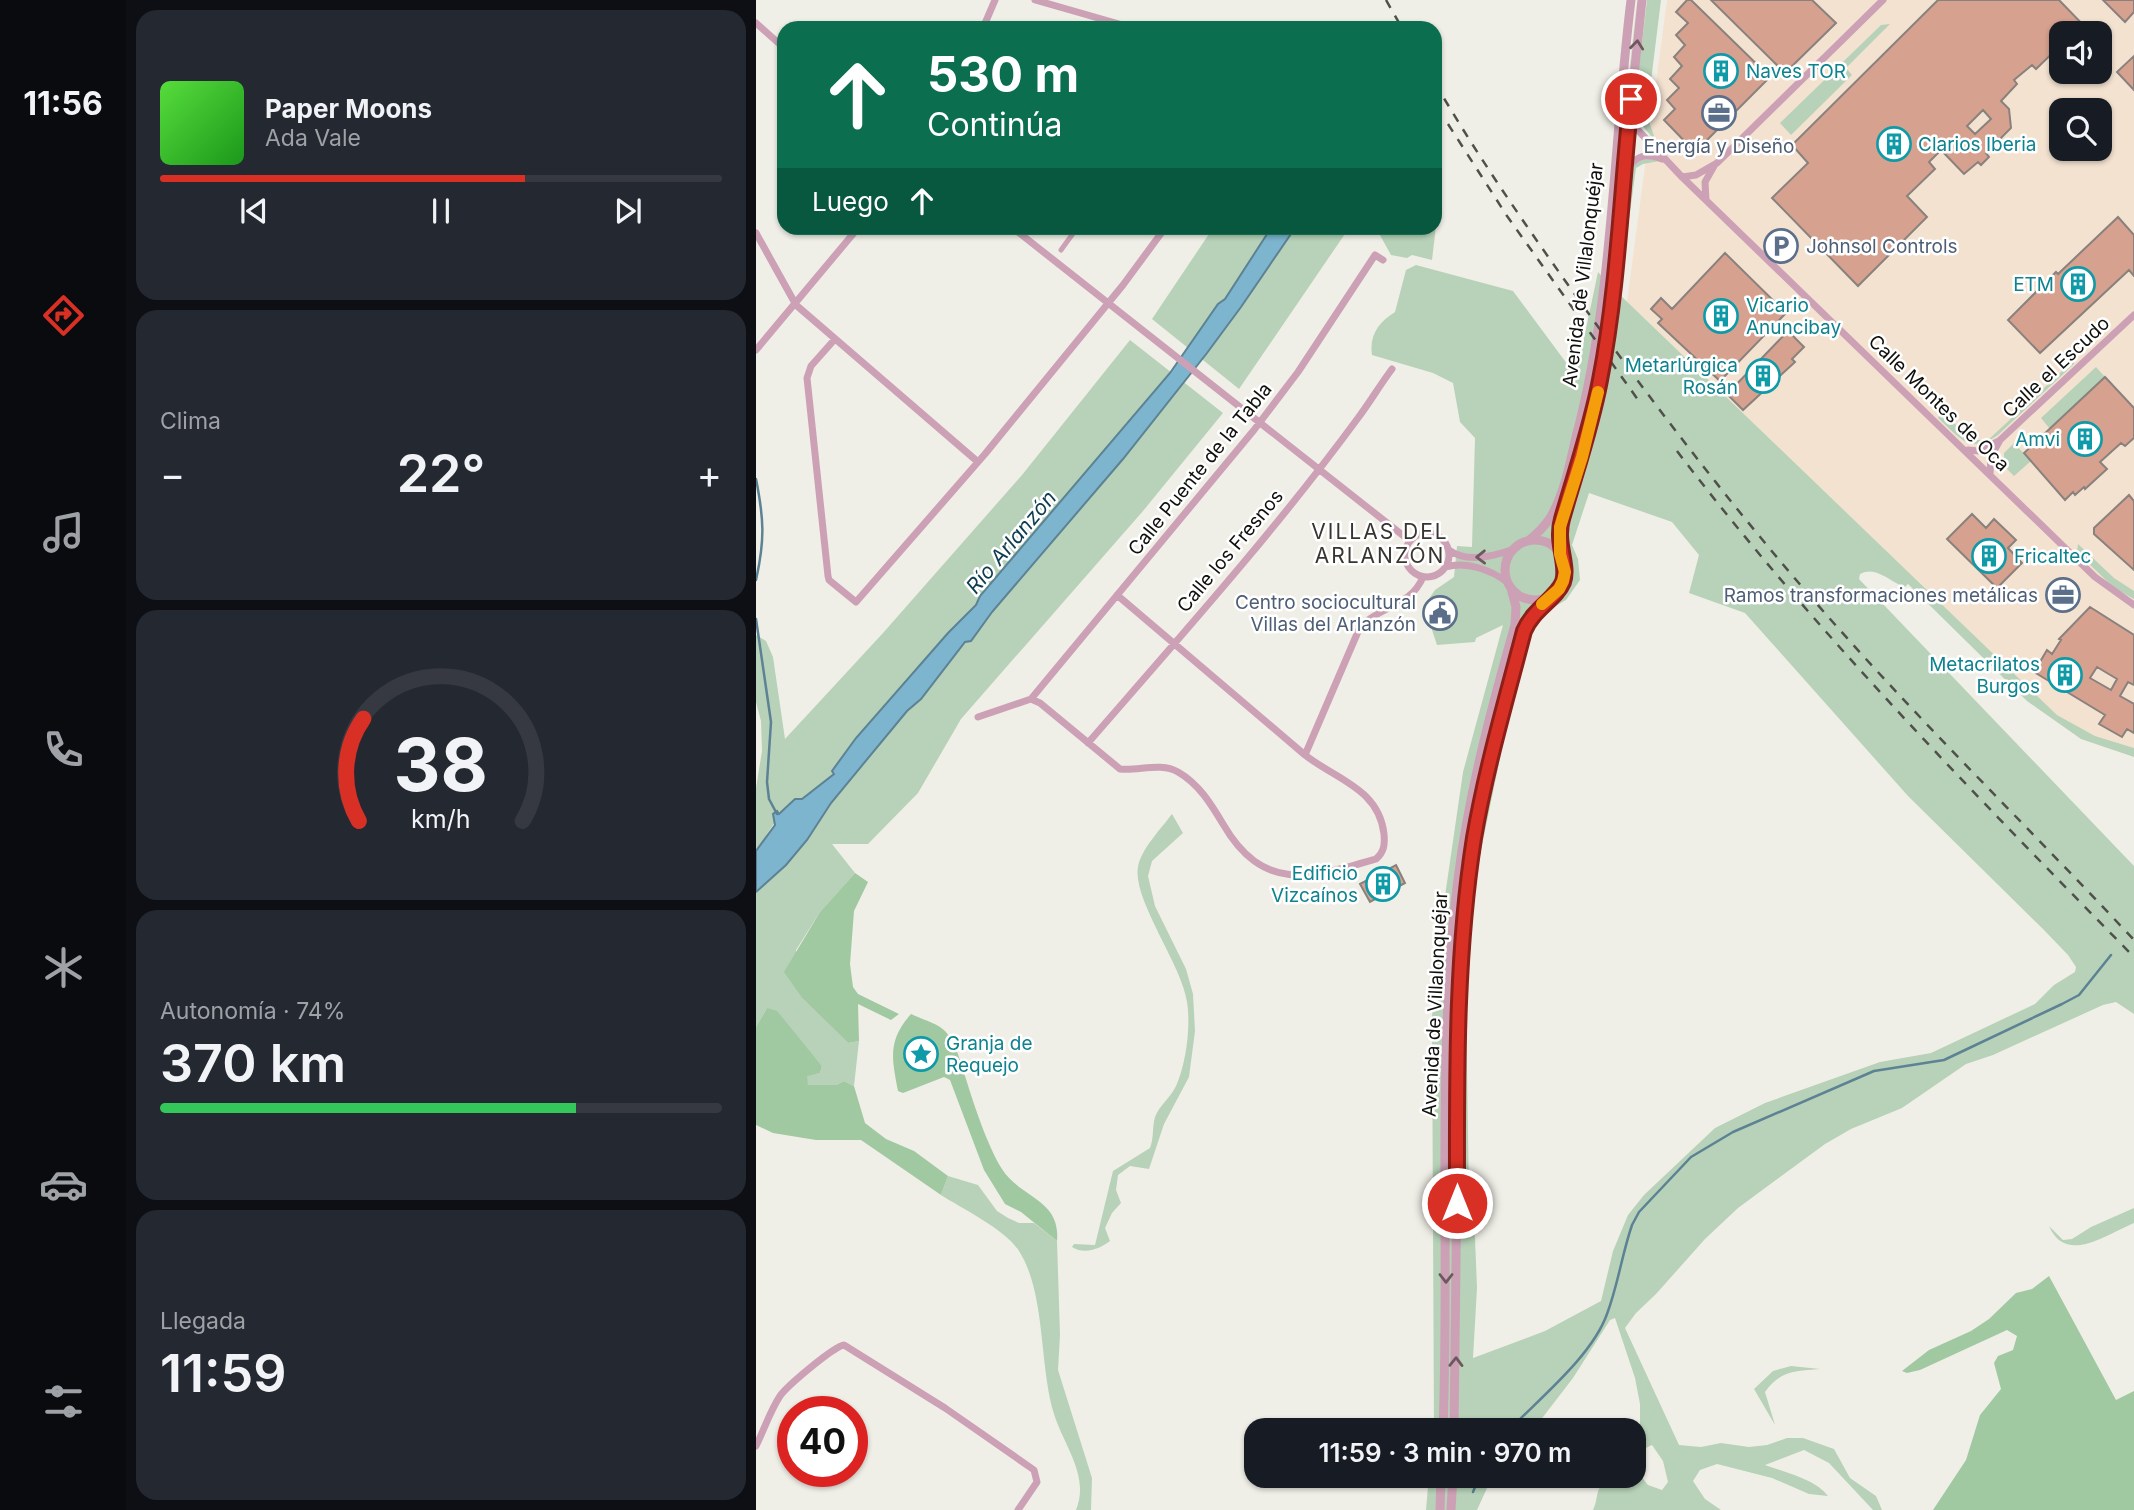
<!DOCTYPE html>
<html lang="es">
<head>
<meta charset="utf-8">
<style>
	body { margin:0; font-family:Inter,sans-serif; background:#242831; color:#f1f3f6; height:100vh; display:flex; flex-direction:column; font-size:26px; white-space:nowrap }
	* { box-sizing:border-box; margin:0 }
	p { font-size:23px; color:#9ea1a6 }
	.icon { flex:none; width:38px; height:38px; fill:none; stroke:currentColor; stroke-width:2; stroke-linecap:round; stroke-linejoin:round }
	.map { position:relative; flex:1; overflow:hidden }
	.side { display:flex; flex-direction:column; gap:10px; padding:10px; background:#0d0f14; width:630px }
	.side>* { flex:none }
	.top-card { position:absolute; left:21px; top:21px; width:665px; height:214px; border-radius:21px; box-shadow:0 2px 5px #0004; background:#0b6e4f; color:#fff; overflow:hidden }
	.fabs { position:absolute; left:1293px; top:21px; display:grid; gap:14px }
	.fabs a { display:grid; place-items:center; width:63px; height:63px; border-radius:14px; background:#171b24; box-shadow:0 2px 5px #0004; font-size:35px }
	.speed { position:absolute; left:21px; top:1396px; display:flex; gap:14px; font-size:35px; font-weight:700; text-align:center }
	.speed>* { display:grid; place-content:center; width:91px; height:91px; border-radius:50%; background:#171b24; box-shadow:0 2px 5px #0004; line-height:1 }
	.speed .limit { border:10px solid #d22; background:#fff; color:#111 }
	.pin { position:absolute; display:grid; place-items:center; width:60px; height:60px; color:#fff; margin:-30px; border:4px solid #fff; border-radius:50%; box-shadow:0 2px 7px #0007 }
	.me { position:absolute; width:77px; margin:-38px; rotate:0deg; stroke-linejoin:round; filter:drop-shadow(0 0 5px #0008) }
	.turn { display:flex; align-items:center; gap:24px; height:147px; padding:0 35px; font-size:32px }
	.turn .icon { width:91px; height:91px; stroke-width:2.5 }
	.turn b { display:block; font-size:49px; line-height:60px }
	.then { display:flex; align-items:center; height:66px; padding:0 35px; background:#0003; gap:14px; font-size:26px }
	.big { font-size:52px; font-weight:600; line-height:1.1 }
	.side .tile { flex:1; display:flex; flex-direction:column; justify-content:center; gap:10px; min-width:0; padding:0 24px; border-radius:21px; background:#242831 }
	.side .dial { align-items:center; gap:0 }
	.dial svg { height:182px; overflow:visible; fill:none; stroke:#363941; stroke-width:7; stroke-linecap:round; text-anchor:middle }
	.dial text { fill:#f1f3f6; stroke:none }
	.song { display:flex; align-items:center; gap:21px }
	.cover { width:84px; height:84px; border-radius:10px; background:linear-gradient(135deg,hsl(110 70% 55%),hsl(120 70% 35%)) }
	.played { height:7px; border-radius:4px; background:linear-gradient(90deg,#d93025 65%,#363941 65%) }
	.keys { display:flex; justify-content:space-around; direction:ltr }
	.heat { display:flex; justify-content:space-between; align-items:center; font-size:38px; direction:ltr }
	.charge { height:10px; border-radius:5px; background:linear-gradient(90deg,#34c759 74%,#363941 0) }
	.trip { position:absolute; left:488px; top:1418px; width:402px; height:70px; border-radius:21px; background:#171b24; box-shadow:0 2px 5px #0004; font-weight:600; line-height:70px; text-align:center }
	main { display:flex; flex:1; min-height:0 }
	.tab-bar { display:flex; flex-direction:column; width:126px; justify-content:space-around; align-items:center; background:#090b0e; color:#9ea1a6 }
	.tab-bar .icon { width:49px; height:49px }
	.tab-bar .active { color:#d93025 }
	.tab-bar b { font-size:32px; color:#f1f3f6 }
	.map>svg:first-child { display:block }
	.industrial { fill:#f3e2d0; fill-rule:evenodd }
	.green { fill:#b7d2b8; fill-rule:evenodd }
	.forest { fill:#a0c8a1 }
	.water { fill:#7db4ce; stroke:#5c8294; stroke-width:2 }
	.pier { fill:#f0efe7 }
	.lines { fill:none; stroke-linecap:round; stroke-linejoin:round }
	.stream { stroke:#5c8294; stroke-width:2.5 }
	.building { fill:#d6a18e; stroke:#89817e; stroke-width:2; fill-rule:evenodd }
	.pedestrian { stroke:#cda1b5; stroke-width:5 }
	.minor { stroke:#cda1b5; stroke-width:7 }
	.tertiary { stroke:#cda1b5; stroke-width:9 }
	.rail { stroke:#50504b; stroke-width:2.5; stroke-dasharray:9 9; stroke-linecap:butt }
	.oneway { stroke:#6e5860 }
	.route-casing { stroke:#8d1f18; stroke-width:18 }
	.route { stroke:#d93025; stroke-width:12 }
	.slow { stroke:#f59e0b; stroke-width:12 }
	.labels { text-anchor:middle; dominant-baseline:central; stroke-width:5; stroke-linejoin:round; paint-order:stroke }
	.culture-label { font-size:19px; fill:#0d838f; stroke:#fff; text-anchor:start }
	.service-label { font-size:19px; fill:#4e5e75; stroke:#fff; text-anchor:end }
	.street-label { font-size:19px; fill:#0f0f0c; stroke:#fff }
	.neighbourhood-label { font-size:21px; letter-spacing:2px; fill:#36352f; stroke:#fff }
	.water-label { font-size:21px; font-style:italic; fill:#0d3c50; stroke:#fff }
</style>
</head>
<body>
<main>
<nav class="tab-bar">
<b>11:56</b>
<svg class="icon active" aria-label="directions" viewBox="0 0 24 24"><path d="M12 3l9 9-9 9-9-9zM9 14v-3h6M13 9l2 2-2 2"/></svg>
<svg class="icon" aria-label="music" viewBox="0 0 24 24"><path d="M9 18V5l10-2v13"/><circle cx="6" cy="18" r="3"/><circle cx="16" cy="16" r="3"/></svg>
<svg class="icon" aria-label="phone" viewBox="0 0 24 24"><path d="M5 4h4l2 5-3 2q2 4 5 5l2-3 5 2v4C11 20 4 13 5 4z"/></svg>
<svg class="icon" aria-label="climate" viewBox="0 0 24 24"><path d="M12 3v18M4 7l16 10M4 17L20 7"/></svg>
<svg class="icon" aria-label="car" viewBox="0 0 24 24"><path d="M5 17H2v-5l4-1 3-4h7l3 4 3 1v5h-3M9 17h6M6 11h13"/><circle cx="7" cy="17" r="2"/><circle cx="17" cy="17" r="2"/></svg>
<svg class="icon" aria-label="filters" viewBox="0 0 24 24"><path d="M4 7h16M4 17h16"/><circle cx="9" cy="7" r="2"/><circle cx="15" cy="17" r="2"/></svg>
</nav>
<section class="side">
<div class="tile">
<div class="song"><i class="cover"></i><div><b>Paper Moons</b><p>Ada Vale</p></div></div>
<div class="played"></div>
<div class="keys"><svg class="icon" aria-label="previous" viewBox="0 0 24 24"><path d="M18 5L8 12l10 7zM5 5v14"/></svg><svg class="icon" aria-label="pause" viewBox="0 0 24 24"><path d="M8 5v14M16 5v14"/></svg><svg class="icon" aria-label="next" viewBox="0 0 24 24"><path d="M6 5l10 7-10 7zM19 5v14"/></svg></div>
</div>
<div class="tile"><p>Clima</p>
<div class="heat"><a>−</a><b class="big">22°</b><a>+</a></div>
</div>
<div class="tile dial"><svg viewBox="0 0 100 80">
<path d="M14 69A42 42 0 1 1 86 69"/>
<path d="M14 69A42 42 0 0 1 16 24" stroke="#d93025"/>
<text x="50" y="56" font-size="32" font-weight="700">38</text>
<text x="50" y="72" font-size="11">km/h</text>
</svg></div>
<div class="tile"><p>Autonomía · 74%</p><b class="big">370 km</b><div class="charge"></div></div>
<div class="tile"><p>Llegada</p><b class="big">11:59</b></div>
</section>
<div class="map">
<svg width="1378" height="1510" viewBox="0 0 1378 1510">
	<rect width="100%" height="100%" fill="#f0efe7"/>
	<path class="industrial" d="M911 0H1378V748L1339 736 1301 715 871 302ZM1306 33H1344V72H1306ZM1306 110H1344V149H1306Z"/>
	<path class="green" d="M881 0 853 284 862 292 874 168C885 159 890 157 903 161L887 164 880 168 863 294 1301 715 1339 736 1378 748V757L1325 739 1271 701 1152 584 1149 587C1134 582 1120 565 1104 574L1103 579 1378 866V1014L1360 1002 1347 1005 1237 1055 1210 1064 1146 1108 1095 1129 1069 1144 982 1208 949 1239 900 1294 880 1313 869 1328 923 1445 945 1447 965 1443 993 1447 1011 1445 1031 1438H1047L1078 1449 1094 1478 1120 1496 1126 1510H1117L1073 1463 1048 1450 1009 1465C1028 1472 1060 1479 1072 1496L1053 1494 1016 1478 961 1464 944 1470 937 1481 949 1499 965 1510H837C841 1502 840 1496 843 1489 849 1474 872 1475 884 1475L892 1485 906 1490 912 1482 907 1461 896 1445 879 1453V1436L884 1425V1404L879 1378 859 1318 854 1320 817 1378 777 1430H678L676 1017 680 958 707 772 747 625 720 638 719 642 681 645 668 606 679 590 698 577 701 546 716 547 719 438 704 422 697 383 677 373 616 355C613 335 623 322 639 312L650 270 660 265 757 291 820 376 842 272 851 282ZM833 493 916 522 943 555 933 593 989 613 1152 796 1287 929 1312 955 1320 967 1319 972 1298 985 1279 1004 1175 1053 1124 1062 1009 1103 959 1128 888 1195 872 1215 857 1251 845 1301 789 1331 717 1358 721 1288 719 1238 713 1196 710 1004 714 936 722 865 751 724 777 630 784 615 810 600 824 580 822 559 816 545Z
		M891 0H905L895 81 886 77 883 68Z
		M1134 24 1090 68 1096 75 1035 135 1024 123 1125 25Z
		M894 90 892 118 899 139 914 158 878 116 879 99 884 91Z
		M679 204 681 218 676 260 656 255 651 258 635 255 620 228H679Z
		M457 228H593L483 389 396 319Z
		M374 340 467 413 387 511 205 719 162 793 112 844H76L99 873 64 912 40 950 47 999 92 1043 103 1041 98 1086 88 1081 80 1085 52 1086 50 1075 64 1073 66 1066 32 1026 11 1008 0 1027V893L30 865 28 812C22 815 6 843 0 851V788L6 751 5 721 0 702V635L10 641 17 657 29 739 127 633 266 475Z
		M1318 360V364L1242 435C1214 455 1204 438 1182 418L1186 411 1215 440H1232Z
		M1340 367 1349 377 1294 429 1285 418Z
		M1258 443 1275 461 1258 476 1248 466V453Z
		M1322 544 1358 578 1378 591V599L1358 588 1321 552Z
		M416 814 427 833 396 861 392 876 399 906 430 969 437 994 439 1031 433 1077 408 1124 393 1169 374 1166 362 1175 360 1190 365 1203 356 1213 349 1228 354 1241C343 1249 329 1255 316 1247L318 1244 339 1245 357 1171 394 1148C398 1138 396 1128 399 1117 403 1106 415 1097 420 1086 430 1064 435 1026 431 1002 426 965 376 899 382 867 385 849 405 829 416 814Z
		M192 1176 222 1185 241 1211 252 1218 263 1223H278L301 1241 304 1335 302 1370 336 1478 335 1510H320C334 1476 308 1446 298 1414 283 1366 290 1293 263 1251 250 1230 207 1209 185 1195Z
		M1378 1208V1223C1349 1235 1310 1265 1293 1226L1307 1240 1316 1239 1335 1227Z
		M1035 1366 1064 1369C1041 1371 1024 1370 1009 1392L1019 1425 998 1389 1017 1371Z
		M673 1475H737L721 1510H670Z"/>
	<path class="forest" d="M99 873 112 882 98 911 94 964 97 987 102 994 143 1014 135 1020 102 1004 103 1041 92 1043 47 999 28 972 64 912Z
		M11 1008 21 1011 66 1066 64 1073 51 1076 52 1085H80L88 1081 98 1086 109 1123 130 1139 158 1151 192 1176 185 1195 105 1140H60L17 1133 0 1125V1027Z
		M155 1014C165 1019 181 1023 189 1031 201 1044 204 1062 210 1079 218 1105 232 1147 246 1169 264 1198 305 1199 301 1241L265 1212 249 1204 228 1170 194 1080 188 1077 147 1093 142 1091C136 1059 131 1041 155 1014Z
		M1293 1276 1360 1400 1378 1391V1510H1177L1210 1460 1224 1415 1245 1389 1238 1363 1242 1356 1257 1350 1261 1336 1251 1330 1164 1370 1151 1373 1146 1371 1173 1350 1215 1331 1233 1319 1260 1293 1276 1289Z"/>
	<path class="water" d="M515 228H539L485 307 451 353 367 459 236 612 215 641 209 642 165 699 151 711 75 803 51 840 30 865 0 892V851L19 825 17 814 21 811 23 814 39 799H46L78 774 76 771 100 738 192 633 220 605 224 596 414 373 462 304 469 299Z"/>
	<path class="pier" d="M622 0H643L652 16 648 28H627L617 10Z"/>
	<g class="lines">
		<path class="stream" d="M0 479C8 519 9 540 0 580
			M0 619 15 722 11 782 13 799 21 814
			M753 1430C784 1398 836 1356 851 1314 862 1285 866 1254 876 1225L883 1212 935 1157 977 1132 1118 1071 1188 1060 1306 1004 1323 995 1355 955
			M717 1492 724 1475"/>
	</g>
	<path class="building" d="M931 0H935L1014 77 939 152 908 120 919 109 911 100 923 88 914 79 926 66 918 57 929 45 920 35 932 23 920 12Z
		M955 0H1056L1080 23 1029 73Z
		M1182 0H1303L1335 33H1298L1306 44 1280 69 1276 65 1258 80 1261 84 1245 101 1253 109 1255 128 1230 153 1233 157 1225 165 1222 162 1208 174 1185 150 1173 162 1179 169 1151 196 1171 217 1102 286 1016 198 1052 163 1036 145ZM1227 110 1235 119 1219 134 1211 126Z
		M1347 0H1378V12L1369 22Z
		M1378 56V90L1361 72Z
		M1362 217 1378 235V276L1373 270 1284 353 1252 320 1300 272 1302 274Z
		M969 253 1030 313 964 381 902 323 906 319 895 309 905 298 916 309Z
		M1032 331 1048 347 1036 359 1039 362 987 410 971 394Z
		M1349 377 1378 408V438L1369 446 1365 443 1344 462 1351 469 1329 489 1328 487 1319 495 1317 492 1309 500 1268 453Z
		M1373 495 1378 501V570L1338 534V528Z
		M1216 514 1230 528 1238 519 1260 540 1252 548 1266 563 1241 588 1191 539Z
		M688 599 694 619 679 624 674 608 681 605 680 601Z
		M1334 607 1378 635V685L1372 682 1364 696 1378 704V733L1371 729 1366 737 1343 724 1349 715 1278 672 1291 650 1296 654 1305 640 1303 639ZM1341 667 1361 679 1355 690 1334 678Z
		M640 865 649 883 614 902 604 884Z"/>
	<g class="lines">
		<path class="pedestrian" d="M305 250 321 228"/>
		<path class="minor" d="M279 0 377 28
			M0 23 28 48
			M227 28 239 0
			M873 117 878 126 926 177 1339 577 1378 605
			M870 171C879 156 890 152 906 159
			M926 177 940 175 961 163 1127 0
			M950 200 949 182 958 166
			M257 228 654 541
			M0 233 40 305 222 462
			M79 339 55 366 51 378 72 576 73 580 100 602 229 454 367 285 409 228
			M0 350 102 228
			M1212 450 1223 451 1243 441 1378 315
			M1234 474 1235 456 1243 442
			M649 555a22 22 0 1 1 44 0a22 22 0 1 1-44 0Z
			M693 550C711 564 739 556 758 549
			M690 567C711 561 735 570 751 582
			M361 595 549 755
			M275 699 498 430 542 372 619 255 627 260
			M222 717 275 699 284 703 364 769C383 771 405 762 422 772 443 784 455 804 467 824 507 893 555 878 620 859 628 852 629 845 628 834 623 789 581 780 549 755L604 627C626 605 655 606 667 577
			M332 743C424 637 519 531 602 418 614 402 624 385 636 369
			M0 1446C8 1430 14 1411 24 1396 31 1386 77 1347 88 1345L189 1408 278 1470 281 1482 262 1510"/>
		<path class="tertiary" d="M749 570a30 30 0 1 1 60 0a30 30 0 1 1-60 0Z
			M772 541C781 534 788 527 794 518 808 495 814 463 820 437 858 295 857 145 875 0
			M804 554V527L831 439 849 353 886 0
			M687 1430C694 1248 680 1058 702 879 713 792 735 709 759 625L760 607 755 588
			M698 1430 703 1008 709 911 726 797 768 631 776 616 796 596
			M684 1510 685 1475
			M695 1510 697 1475"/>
		<path class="rail" d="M630 0 646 28
			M679 83C725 162 777 236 830 310 910 421 992 527 1083 629 1178 736 1280 835 1378 940
			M692 124 751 216 885 404
			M921 451C1059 632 1219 795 1378 957"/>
	</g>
	<defs><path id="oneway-chevron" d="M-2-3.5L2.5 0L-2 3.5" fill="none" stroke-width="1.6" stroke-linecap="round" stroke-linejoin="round" transform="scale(1.75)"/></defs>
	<g class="oneway">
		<use href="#oneway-chevron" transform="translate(881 45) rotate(-84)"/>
		<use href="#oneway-chevron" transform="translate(725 557) rotate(179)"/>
		<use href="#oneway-chevron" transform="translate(690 1278) rotate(90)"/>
		<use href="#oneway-chevron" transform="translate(700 1362) rotate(-89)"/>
	</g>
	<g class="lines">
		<g class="route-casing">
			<path id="route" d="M701 1203C701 1081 699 959 718 838 730 768 750 700 768 631 777 609 800 599 807 582 813 565 799 543 806 519 819 473 835 428 844 380 862 288 865 193 875 99"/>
		</g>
		<use href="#route" class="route"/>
		<path class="slow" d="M786 604 803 589 807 581 809 572 804 554V527L826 457 842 392"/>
	</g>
	<defs>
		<g id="building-ring" transform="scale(1.75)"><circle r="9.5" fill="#fff" stroke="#0f9aa8" stroke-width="1.5"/><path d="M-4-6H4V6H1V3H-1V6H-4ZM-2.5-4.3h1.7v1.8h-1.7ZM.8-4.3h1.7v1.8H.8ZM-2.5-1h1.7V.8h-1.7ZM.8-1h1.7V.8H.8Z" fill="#0f9aa8"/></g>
		<g id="office-ring" transform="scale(1.75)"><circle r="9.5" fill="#fff" stroke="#5c6f8a" stroke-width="1.5"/><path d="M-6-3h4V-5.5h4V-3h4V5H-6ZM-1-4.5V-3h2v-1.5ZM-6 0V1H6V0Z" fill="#5c6f8a"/></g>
		<g id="parking-ring" transform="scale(1.75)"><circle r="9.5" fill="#fff" stroke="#5c6f8a" stroke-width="1.5"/><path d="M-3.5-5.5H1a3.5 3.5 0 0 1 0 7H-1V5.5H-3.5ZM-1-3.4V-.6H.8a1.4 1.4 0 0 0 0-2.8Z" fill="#5c6f8a"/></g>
		<g id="civic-ring" transform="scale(1.75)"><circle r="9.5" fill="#fff" stroke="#5c6f8a" stroke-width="1.5"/><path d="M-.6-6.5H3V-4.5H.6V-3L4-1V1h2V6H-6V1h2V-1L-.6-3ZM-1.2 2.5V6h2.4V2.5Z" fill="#5c6f8a"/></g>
		<g id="sight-ring" transform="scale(1.75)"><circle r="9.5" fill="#fff" stroke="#0f9aa8" stroke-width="1.5"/><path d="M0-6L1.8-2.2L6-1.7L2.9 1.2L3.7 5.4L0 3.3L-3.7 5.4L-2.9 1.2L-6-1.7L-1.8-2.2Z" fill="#0f9aa8"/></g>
	</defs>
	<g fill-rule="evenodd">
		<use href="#building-ring" x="965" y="71"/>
		<use href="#office-ring" x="963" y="113"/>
		<use href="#building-ring" x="1138" y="144"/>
		<use href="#parking-ring" x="1025" y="246"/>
		<use href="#building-ring" x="1322" y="284"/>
		<use href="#building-ring" x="965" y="316"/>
		<use href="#building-ring" x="1007" y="376"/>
		<use href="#building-ring" x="1329" y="439"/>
		<use href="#building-ring" x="1233" y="556"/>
		<use href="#office-ring" x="1307" y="595"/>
		<use href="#civic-ring" x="684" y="613"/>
		<use href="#building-ring" x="1309" y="675"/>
		<use href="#building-ring" x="627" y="884"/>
		<use href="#sight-ring" x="165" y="1054"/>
	</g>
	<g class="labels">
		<g class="culture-label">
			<text x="990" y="71">Naves TOR</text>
			<text x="1162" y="144">Clarios Iberia</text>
			<text x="1298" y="284" text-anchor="end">ETM</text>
			<text x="990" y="305">Vicario<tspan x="990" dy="22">Anuncibay</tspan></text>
			<text x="982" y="365" text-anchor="end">Metarlúrgica<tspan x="982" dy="22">Rosán</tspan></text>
			<text x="1304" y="439" text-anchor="end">Amvi</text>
			<text x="1258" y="556">Fricaltec</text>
			<text x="1284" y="664" text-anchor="end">Metacrilatos<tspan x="1284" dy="22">Burgos</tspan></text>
			<text x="602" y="873" text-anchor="end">Edificio<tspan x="602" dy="22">Vizcaínos</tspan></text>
			<text x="190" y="1043">Granja de<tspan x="190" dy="22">Requejo</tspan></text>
		</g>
		<g class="service-label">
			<text x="963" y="146" text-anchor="middle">Energía y Diseño</text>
			<text x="1050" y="246" text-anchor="start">Johnsol Controls</text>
			<text x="1282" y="595">Ramos transformaciones metálicas</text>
			<text x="660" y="602">Centro sociocultural<tspan x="660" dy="22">Villas del Arlanzón</tspan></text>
		</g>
		<g class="street-label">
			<text transform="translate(827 275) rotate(-83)">Avenida de Villalonquéjar</text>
			<text transform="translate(1300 367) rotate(-43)">Calle el Escudo</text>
			<text transform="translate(1183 403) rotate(44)">Calle Montes de Oca</text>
			<text transform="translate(444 469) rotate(-51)">Calle Puente de la Tabla</text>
			<text transform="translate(474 551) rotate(-50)">Calle los Fresnos</text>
			<text transform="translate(679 1004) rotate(-87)">Avenida de Villalonquéjar</text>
		</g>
		<g class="neighbourhood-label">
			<text x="624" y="531">VILLAS DEL<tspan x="624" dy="24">ARLANZÓN</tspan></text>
		</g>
		<g class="water-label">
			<text transform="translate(255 542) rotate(-50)">Río Arlanzón</text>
		</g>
	</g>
</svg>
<div class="fabs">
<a><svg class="icon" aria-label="sound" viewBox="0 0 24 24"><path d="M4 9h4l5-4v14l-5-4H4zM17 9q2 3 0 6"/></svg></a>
<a><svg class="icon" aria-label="search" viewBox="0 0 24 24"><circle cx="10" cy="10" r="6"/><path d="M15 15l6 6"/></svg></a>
</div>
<div class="speed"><div class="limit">40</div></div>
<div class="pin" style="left:875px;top:99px;background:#d93025"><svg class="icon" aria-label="arrive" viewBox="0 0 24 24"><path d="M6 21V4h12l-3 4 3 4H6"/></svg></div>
<svg class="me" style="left:701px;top:1203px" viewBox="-20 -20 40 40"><circle r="17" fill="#d93025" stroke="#fff" stroke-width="3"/><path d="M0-11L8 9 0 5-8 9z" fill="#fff"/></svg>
<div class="trip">11:59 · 3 min · 970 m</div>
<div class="top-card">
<div class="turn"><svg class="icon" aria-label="ahead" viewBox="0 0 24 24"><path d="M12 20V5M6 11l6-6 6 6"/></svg><div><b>530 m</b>Continúa</div></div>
<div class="then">Luego<svg class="icon" aria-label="ahead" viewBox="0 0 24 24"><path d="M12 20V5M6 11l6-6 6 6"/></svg></div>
</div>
</div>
</main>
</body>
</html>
